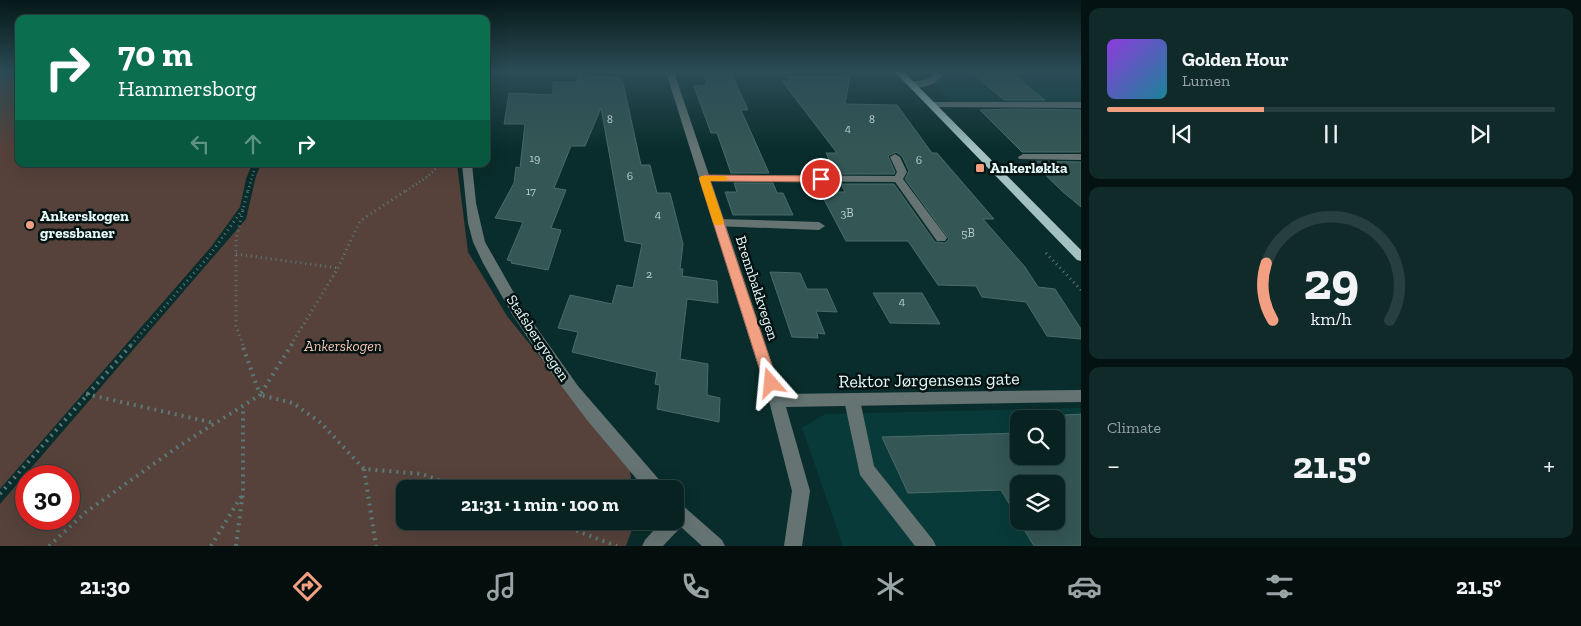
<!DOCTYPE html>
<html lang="en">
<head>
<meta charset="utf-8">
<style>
	body { margin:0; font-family:"Zilla Slab",serif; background:#102a2a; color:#f1f3f6; height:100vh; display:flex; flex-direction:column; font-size:19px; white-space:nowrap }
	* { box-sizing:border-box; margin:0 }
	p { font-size:16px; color:#98a4a5 }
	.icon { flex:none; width:28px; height:28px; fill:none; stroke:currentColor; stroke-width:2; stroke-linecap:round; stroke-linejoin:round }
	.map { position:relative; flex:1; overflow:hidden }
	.side { display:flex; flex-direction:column; gap:8px; padding:8px; background:#041312; width:500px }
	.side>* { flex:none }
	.top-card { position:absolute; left:15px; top:15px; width:475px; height:152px; border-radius:10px; box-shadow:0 5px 20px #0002,0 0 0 1px #283f3f; background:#0b6e4f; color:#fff; overflow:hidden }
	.buttons { position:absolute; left:1010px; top:410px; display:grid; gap:10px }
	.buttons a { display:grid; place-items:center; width:55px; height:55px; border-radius:10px; background:#072221; box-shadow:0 5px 20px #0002,0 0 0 1px #283f3f; font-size:25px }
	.speed { position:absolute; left:15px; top:465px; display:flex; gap:10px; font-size:25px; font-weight:700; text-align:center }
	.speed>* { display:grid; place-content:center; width:65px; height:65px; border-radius:50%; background:#072221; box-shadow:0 5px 20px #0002,0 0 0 1px #283f3f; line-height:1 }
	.speed .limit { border:8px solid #d22; background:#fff; color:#111 }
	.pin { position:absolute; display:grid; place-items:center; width:42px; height:42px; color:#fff; margin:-21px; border:2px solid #fff; border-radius:50%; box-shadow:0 1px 5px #0007 }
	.me { position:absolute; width:55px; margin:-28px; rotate:342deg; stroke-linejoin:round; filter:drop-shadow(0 0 4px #0008) }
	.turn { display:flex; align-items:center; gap:18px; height:105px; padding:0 20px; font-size:22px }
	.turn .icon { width:65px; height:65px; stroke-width:2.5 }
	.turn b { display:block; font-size:35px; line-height:42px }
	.lanes { display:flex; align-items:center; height:48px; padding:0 20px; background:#0003; justify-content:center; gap:25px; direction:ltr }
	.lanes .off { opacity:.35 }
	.big { font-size:38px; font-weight:700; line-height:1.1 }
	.side .tile { flex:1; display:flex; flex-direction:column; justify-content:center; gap:8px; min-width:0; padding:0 18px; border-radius:10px; background:#102a2a }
	.side .dial { align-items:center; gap:0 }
	.dial svg { height:130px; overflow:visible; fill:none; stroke:#283f3f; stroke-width:7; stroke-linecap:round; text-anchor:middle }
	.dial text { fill:#f1f3f6; stroke:none }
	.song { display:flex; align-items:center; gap:15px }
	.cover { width:60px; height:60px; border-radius:8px; background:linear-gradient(135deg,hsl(270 70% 55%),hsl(190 70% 35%)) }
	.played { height:5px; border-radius:2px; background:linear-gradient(90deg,#f3a082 35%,#283f3f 35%) }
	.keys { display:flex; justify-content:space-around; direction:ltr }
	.heat { display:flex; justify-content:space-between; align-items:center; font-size:28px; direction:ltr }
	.trip { position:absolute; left:396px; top:480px; width:288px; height:50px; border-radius:10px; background:#072221; box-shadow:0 5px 20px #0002,0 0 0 1px #283f3f; font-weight:700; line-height:50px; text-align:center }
	.menu { display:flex; height:80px; justify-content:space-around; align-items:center; background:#030e0d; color:#98a4a5 }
	.menu .icon { width:35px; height:35px }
	.menu .active { color:#f3a082 }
	.menu b { font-size:22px; color:#f1f3f6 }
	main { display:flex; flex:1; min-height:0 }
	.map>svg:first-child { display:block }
	.built { fill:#083a39; fill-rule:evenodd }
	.green { fill:#56423b; fill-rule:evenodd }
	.building { fill:#345654; stroke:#496b6a }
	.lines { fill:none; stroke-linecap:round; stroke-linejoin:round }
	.path-far2 { stroke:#5b7978; stroke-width:2.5; stroke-dasharray:1 3; stroke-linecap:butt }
	.path-far1 { stroke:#5b7978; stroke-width:3; stroke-dasharray:1 4; stroke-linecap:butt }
	.path { stroke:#5b7978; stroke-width:4; stroke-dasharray:2 5; stroke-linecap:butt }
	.service { fill:#657473; fill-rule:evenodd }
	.minor { fill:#657473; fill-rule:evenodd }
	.primary { fill:#a2c1c0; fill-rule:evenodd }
	.route { fill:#f3a082; stroke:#9e6854 }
	.slow { fill:#f59e0b }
	.poi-dot { fill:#f3a082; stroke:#051312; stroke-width:2 }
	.labels { text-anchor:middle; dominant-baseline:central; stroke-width:5; stroke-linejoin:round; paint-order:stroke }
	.far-number-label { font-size:11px; fill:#bad0cf }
	.number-label { font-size:12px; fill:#bad0cf }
	.poi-label { font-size:15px; font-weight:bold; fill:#e6f9f8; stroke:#051312; text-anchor:start }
	.street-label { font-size:15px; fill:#e6f9f8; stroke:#051312 }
	.park-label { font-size:15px; font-style:italic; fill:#f7c6b5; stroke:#051312 }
	.near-street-label { font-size:18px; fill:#e6f9f8; stroke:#051312 }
</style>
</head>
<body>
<main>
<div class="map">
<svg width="1081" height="546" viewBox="0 0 1081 546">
	<rect width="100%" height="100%" fill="#092d2c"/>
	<path class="built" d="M920 72H1081V106L953 104Z
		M1081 408V546H843L802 428 825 414ZM1019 419H1056V456H1019ZM1019 484H1056V521H1019Z"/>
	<path class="green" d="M0 72H19V164H252L246 179 240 207 211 247 0 489Z
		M261 164H457L468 252 507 316 630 469 632 489H405V521H635L626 546H0V504L246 219 256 176ZM26 476H69V519H26Z"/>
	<path class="building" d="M703 72H731L748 110H741L769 173H731L717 133H711L694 86 707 85Z
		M971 72H1010L1045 100H1004Z
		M578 75 622 78 641 165H650L657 193H670L683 244 680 269H683L682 276 717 281 718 303 687 299 680 359 708 364 707 395 720 398 719 422 657 409 660 385 655 384 657 372 572 352 578 332 558 328 570 295 612 304 617 285 633 288 642 244 625 241 601 108 585 146H571L554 188 566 190 551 228 561 230 548 270 511 263 512 261 507 260 523 222 495 218 514 183 516 167 520 168 525 124H504L509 93 553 95V82H577Z
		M850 76 845 104 897 105 932 153H937L994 219H983L1025 267 1038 287 1055 289 1081 329V339L1047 336 1026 302 982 297 976 286 938 285 908 241H846L820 192H845L841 184H894L935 242 945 243 949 239 905 179 909 171 902 156 896 152 888 156 895 172 894 174H836L826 153H837L782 81H791L788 77Z
		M1014 109 1081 110V152H1022L980 110Z
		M1031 161 1081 162V207L1062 191Z
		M734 183H773L777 193H783L793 215H733L725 192H737Z
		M770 272 800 273 807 289H827L837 312 816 311 825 334 817 333 818 338 792 337Z
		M873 293H922L940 324 890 323Z
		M1081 414V546H1034L1019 521H1056V484H1019V520L1001 490 908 493 882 437 1019 433V456H1056V432H1061L1056 425V419H1052L1050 416Z"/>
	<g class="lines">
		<path class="path-far2" d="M248 191 256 164
			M406 191 427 177 441 164"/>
		<path class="path-far1" d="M1046 253 1081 290
			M236 254 338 268
			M131 345 209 256 243 209
			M243 345 236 326V239L248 189
			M291 345 338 268 360 221 408 189"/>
		<path class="path" d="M292 344 260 395 293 403 321 423 364 469 422 474 462 489
			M86 394 214 423
			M364 469 376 546
			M0 494 132 344
			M550 521 617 546
			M49 546 86 512 179 446 260 395 242 344
			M211 546 242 495
			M236 546 243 492V407"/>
		<path class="service" d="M930 72H939L942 76C934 85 919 92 908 84 915 79 923 83 933 76Z
			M932 102H1081V108L929 107V103Z
			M895 154 900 157 907 172 903 179 945 235 947 238 945 241H937L893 179 897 172 890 157Z
			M1023 154H1081V160L1019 159 1018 157Z
			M719 219 819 222 825 226 819 230 715 226 713 223Z
			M852 393 857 395 860 400 874 466 933 540 936 546H915L860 475 844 400 847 395Z"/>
		<path class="minor" d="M486 72H501L486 75Z
			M666 72H674L709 175 898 176 903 179 898 182 711 181 782 394 1081 390V402L786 407 810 491 802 546H784L792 491 769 401Z
			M867 72H904L905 73 901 75 871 74Z
			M462 164H472L476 203 485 242 522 307 578 386 662 483 664 489H645L587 420 548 368 512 314 483 263 473 242 468 223Z
			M675 501 681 504 722 540 725 546H702L681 527 663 546H642L645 540 662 521H675Z"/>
		<path class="primary" d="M895 72H904L1081 250V261L1077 260Z"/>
	</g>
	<linearGradient id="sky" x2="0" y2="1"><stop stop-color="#051918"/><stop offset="0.48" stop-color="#2c4c56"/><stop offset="1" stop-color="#2c4c56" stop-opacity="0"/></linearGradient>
	<rect width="1081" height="149" fill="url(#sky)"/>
	<path class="route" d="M704 175 821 176 825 179 821 182 710 181 778 383 776 387 771 389 766 387 764 383 699 178Z"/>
	<path class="slow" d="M701 176H724L729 178 724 181H710L724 222 722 225H715L713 222 699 178Z"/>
	<g class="poi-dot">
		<rect x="975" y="163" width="10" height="10" rx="2.5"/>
		<circle cx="30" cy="225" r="5"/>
	</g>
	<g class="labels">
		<g class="far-number-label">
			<text x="610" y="119">8</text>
			<text x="872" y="119">8</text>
			<text x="848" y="128">4</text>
		</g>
		<g class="number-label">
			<text x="535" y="158">19</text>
			<text x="919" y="160">6</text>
			<text x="630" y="176">6</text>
			<text x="531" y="191">17</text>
			<text x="847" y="213">3B</text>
			<text x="658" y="214">4</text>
			<text x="968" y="233">5B</text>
			<text x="649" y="274">2</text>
			<text x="902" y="301">4</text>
		</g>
		<g class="poi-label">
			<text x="990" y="168">Ankerløkka</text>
			<text x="40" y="216">Ankerskogen<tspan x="40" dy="17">gressbaner</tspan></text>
		</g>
		<g class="street-label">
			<text transform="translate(757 288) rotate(72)">Brennbakkvegen</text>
			<text transform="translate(538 338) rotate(56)">Stafsbergvegen</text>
		</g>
		<g class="park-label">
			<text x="343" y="346">Ankerskogen</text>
		</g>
		<g class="near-street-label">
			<text transform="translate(929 380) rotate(-1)">Rektor Jørgensens gate</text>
		</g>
	</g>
</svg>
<div class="buttons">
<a><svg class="icon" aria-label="search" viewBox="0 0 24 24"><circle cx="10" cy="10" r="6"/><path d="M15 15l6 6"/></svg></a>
<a><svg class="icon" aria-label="layers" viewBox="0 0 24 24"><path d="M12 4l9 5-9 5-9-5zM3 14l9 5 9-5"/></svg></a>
</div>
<div class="speed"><div class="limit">30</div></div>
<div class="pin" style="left:821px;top:179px;background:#d93025"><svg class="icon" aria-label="arrive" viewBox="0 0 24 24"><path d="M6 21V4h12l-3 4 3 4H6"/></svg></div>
<svg class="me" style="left:771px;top:383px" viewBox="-20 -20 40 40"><path d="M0-17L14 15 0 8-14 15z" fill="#f3a082" stroke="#fff" stroke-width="4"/></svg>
<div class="trip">21:31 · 1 min · 100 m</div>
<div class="top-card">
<div class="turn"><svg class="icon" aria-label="right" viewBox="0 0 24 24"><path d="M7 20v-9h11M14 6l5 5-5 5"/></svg><div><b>70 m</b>Hammersborg</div></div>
<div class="lanes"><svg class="icon off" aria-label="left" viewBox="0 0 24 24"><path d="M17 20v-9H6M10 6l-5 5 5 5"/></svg><svg class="icon off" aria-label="ahead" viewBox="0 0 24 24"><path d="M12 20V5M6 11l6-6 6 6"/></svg><svg class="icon" aria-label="right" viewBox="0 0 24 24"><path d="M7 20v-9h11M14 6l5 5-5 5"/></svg></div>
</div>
</div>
<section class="side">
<div class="tile">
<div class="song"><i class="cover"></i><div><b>Golden Hour</b><p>Lumen</p></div></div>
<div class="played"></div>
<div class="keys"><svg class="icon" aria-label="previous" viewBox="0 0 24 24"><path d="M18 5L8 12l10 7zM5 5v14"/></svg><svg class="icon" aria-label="pause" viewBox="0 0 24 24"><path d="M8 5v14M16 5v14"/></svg><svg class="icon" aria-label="next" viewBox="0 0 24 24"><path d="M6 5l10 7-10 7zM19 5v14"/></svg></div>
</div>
<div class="tile dial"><svg viewBox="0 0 100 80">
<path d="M14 69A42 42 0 1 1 86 69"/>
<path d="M14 69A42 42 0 0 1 10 34" stroke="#f3a082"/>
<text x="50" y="56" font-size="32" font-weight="700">29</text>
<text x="50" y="72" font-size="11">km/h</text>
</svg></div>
<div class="tile"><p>Climate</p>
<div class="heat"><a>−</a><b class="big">21.5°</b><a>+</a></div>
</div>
</section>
</main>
<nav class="menu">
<b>21:30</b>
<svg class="icon active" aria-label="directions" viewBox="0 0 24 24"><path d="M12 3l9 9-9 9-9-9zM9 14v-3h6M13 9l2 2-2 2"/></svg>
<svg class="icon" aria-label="music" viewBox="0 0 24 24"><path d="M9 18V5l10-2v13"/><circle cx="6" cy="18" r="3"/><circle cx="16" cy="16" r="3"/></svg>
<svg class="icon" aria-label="phone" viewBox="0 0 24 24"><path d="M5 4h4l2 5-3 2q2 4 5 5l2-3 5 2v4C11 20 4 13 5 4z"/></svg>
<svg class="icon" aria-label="climate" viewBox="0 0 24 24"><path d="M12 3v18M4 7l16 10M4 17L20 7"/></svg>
<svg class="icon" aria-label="car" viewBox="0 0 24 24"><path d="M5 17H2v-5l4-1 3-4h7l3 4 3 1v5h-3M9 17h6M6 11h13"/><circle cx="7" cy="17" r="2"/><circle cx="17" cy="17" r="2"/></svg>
<svg class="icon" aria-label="filters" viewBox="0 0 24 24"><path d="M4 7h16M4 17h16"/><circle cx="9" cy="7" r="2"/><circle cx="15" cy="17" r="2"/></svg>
<b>21.5°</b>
</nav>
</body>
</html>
